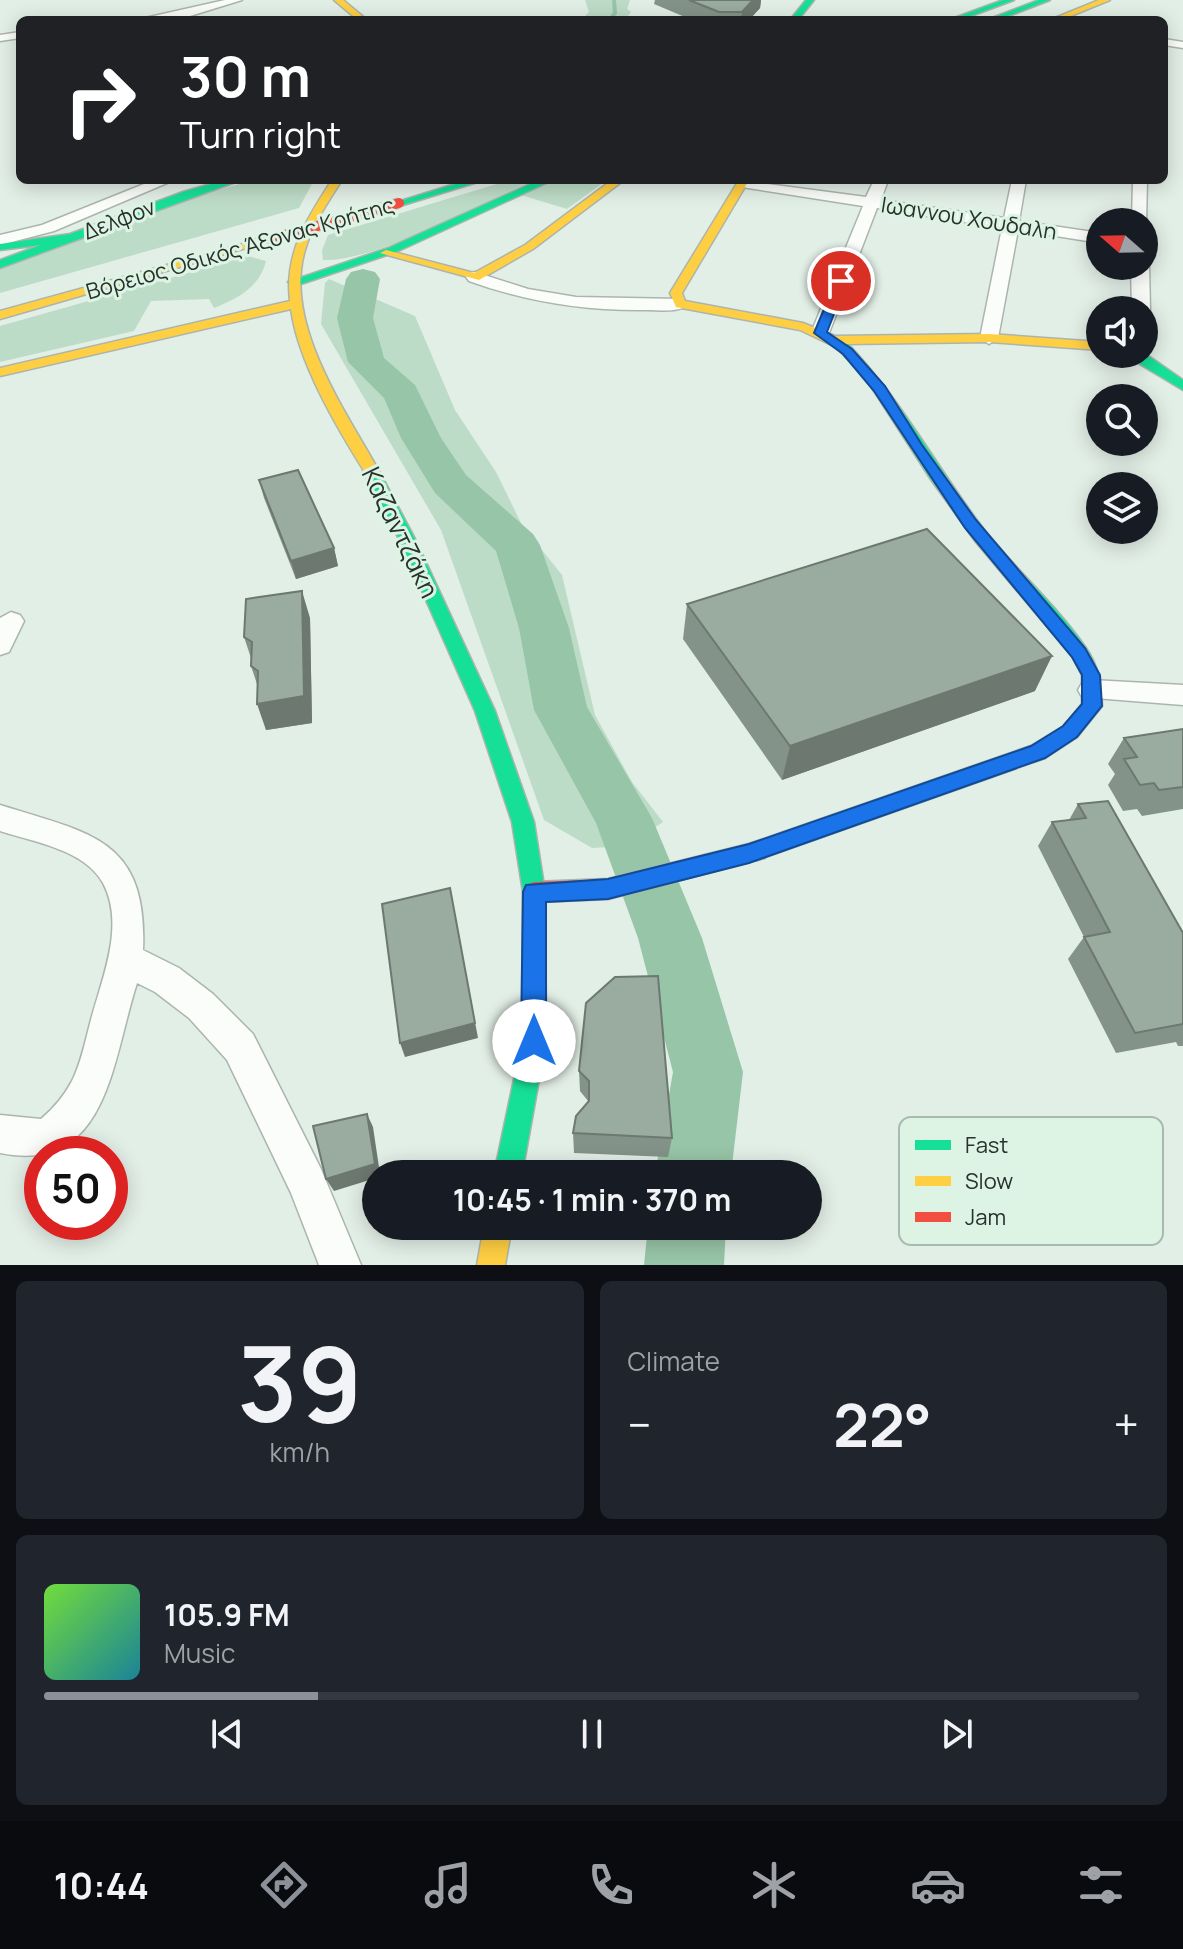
<!DOCTYPE html>
<html lang="en">
<head>
<meta charset="utf-8">
<style>
	body { margin:0; font-family:Manrope,sans-serif; background:#20242c; color:#f1f3f6; height:100vh; display:flex; flex-direction:column; font-size:30px; white-space:nowrap }
	* { box-sizing:border-box; margin:0 }
	p { font-size:26px; color:#9ea1a6 }
	.icon { flex:none; width:44px; height:44px; fill:none; stroke:currentColor; stroke-width:2; stroke-linecap:round; stroke-linejoin:round }
	.map { position:relative; height:1265px; overflow:hidden }
	.sheet { display:flex; flex-direction:column; gap:16px; padding:16px; background:#0d0f14; flex:1 }
	.sheet>* { flex:none }
	.top-card { position:absolute; left:16px; top:16px; width:1152px; height:168px; border-radius:12px; box-shadow:0 4px 20px #0003; background:#202124; color:#fff; overflow:hidden }
	.needle { width:52px; rotate:290deg }
	.buttons { position:absolute; left:1086px; top:208px; display:grid; gap:16px }
	.buttons a { display:grid; place-items:center; width:72px; height:72px; border-radius:50%; background:#171b24; box-shadow:0 4px 20px #0003; font-size:40px }
	.speed { position:absolute; left:24px; top:1136px; display:flex; gap:16px; font-size:40px; font-weight:700; text-align:center }
	.speed>* { display:grid; place-content:center; width:104px; height:104px; border-radius:50%; background:#171b24; box-shadow:0 4px 20px #0003; line-height:1 }
	.speed .limit { border:12px solid #d22; background:#fff; color:#111 }
	.pin { position:absolute; display:grid; place-items:center; width:68px; height:68px; color:#fff; margin:-34px; border:4px solid #fff; border-radius:50%; box-shadow:0 2px 8px #0007 }
	.me { position:absolute; width:88px; margin:-44px; rotate:0deg; stroke-linejoin:round; filter:drop-shadow(0 0 6px #0008) }
	.turn { display:flex; align-items:center; gap:28px; height:168px; padding:0 32px; font-size:36px }
	.turn .icon { width:104px; height:104px; stroke-width:2.5 }
	.turn b { display:block; font-size:56px; line-height:68px }
	.big { font-size:60px; font-weight:700; line-height:1.1 }
	.sheet .widget { flex:1; display:flex; flex-direction:column; justify-content:center; gap:12px; min-width:0; padding:0 28px; border-radius:12px; background:#20242c }
	.sheet .dial { align-items:center; gap:0 }
	.dial b { font-size:104px; line-height:1 }
	.song { display:flex; align-items:center; gap:24px }
	.cover { width:96px; height:96px; border-radius:12px; background:linear-gradient(135deg,hsl(100 70% 55%),hsl(190 70% 35%)) }
	.played { height:8px; border-radius:4px; background:linear-gradient(90deg,#8c9099 25%,#363941 25%) }
	.keys { display:flex; justify-content:space-around; direction:ltr }
	.heat { display:flex; justify-content:space-between; align-items:center; font-size:44px; direction:ltr }
	.sheet .tiles { flex:1; display:grid; gap:16px; grid-template-columns:1fr 1fr }
	.widget:last-child { grid-column:span 2 }
	.trip { position:absolute; left:362px; top:1160px; width:460px; height:80px; border-radius:40px; background:#171b24; box-shadow:0 4px 20px #0003; font-weight:700; line-height:80px; text-align:center }
	.menu { display:flex; height:128px; justify-content:space-around; align-items:center; background:#090b0e; color:#9ea1a6 }
	.menu .icon { width:56px; height:56px }
	.menu .on { color:#8c9099 }
	.menu b { font-size:36px; color:#f1f3f6 }
	.map>svg:first-child { display:block }
	.green { fill:#bddcc7 }
	.lines { fill:none; stroke-linecap:round; stroke-linejoin:round }
	.stream { stroke:#97c5a7; stroke-width:4 }
	.river { fill:#97c5a7; fill-rule:evenodd }
	.street-casing { stroke:#abb5ae; stroke-width:3 }
	.fast-casing { stroke:#abb5ae; stroke-width:3 }
	.slow-casing { stroke:#abb5ae; stroke-width:3 }
	.jam-casing { stroke:#abb5ae; stroke-width:3 }
	.street { fill:#fbfdfb; fill-rule:evenodd }
	.fast { fill:#16e098; fill-rule:evenodd }
	.slow { fill:#ffcf43; fill-rule:evenodd }
	.jam { fill:#f24e42; fill-rule:evenodd }
	.jam-bridge-casing { stroke:#c6ccc8; stroke-width:12; stroke-linecap:butt }
	.jam-bridge { stroke:#f24e42; stroke-width:10 }
	.wall { fill:#84938a }
	.shaded-wall { fill:#6c7870 }
	.building { fill:#9aaba0; stroke:#6c7870; stroke-width:2 }
	.route { fill:#1a73e8; stroke:#114b97; stroke-width:2 }
	.labels { text-anchor:middle; dominant-baseline:central; stroke-width:6; stroke-linejoin:round; paint-order:stroke }
	.far-street-label { font-size:22px; fill:#29312c; stroke:#ddf4e4 }
	.street-label { font-size:26px; fill:#29312c; stroke:#ddf4e4 }
	.key { fill:#ddf4e4; stroke:#a7baad; stroke-width:2 }
	.key-label { font-size:22px; fill:#29312c }
</style>
</head>
<body>
<div class="map">
<svg width="1183" height="1265" viewBox="0 0 1183 1265">
	<rect width="100%" height="100%" fill="#e2efe6"/>
	<path class="green" d="M585 0H630L627 9 631 12 625 20H581L589 12Z
		M255 180H314L299 208 0 293V266L180 200Z
		M510 180H534C482 203 376 262 323 260L322 250 328 235Z
		M557 180H607L567 209 521 195Z
		M248 256 266 261C259 288 238 298 214 308L209 299 151 301 134 331 0 362V326Z
		M329 279 415 316 455 410 496 472 522 525 562 575 595 715 632 782 663 822 626 846 592 848 544 820 441 530 321 324 325 283Z"/>
	<g class="lines">
		<path class="stream" d="M610 20 615 13 614 0"/>
		<path class="river" d="M363 269 375 272 380 279 373 318 384 358 415 385 441 438 466 475 533 534 540 545 569 628 587 707 652 818 702 938 743 1072 731 1174H655L673 1072 638 938 596 823 534 710 519 628 496 551 435 493 401 438 384 398 348 362 337 318 346 279 351 272Z
			M648 1226H726L724 1265H644Z"/>
		<g class="street-casing">
			<path id="street" d="M225 0H242L190 16 136 20Z
				M20 32V38L0 41V35Z
				M1164 39 1183 42V48L1164 45Z
				M154 180H174L54 231 0 245V235L42 225Z
				M737 180 866 197 874 180H888L881 200 1004 218 1012 180H1026L1019 221 1100 233V243L1018 230 998 338 989 344 980 338 1002 228 877 208 829 333 820 339 811 333 863 206 742 187 737 186Z
				M1133 180H1147L1146 225 1144 222H1132Z
				M1144 262 1149 266 1150 310 1144 315V310H1132L1131 266H1144Z
				M475 272 528 289 576 297 680 299 689 304C680 313 660 310 647 310 585 311 527 302 469 281L466 277 469 273Z
				M11 612 20 615 24 621 9 652 0 655V618Z
				M1092 680 1183 685V705L1082 697 1078 690 1082 683Z
				M0 805C89 833 148 838 143 950L179 968 213 994 253 1034 321 1169 361 1265H319L291 1193 227 1060 189 1018 155 992 137 983C112 1060 108 1175 0 1153V1115L41 1119C54 1108 64 1096 72 1081 82 1061 86 1037 92 1016 103 976 125 924 103 883 84 849 33 842 0 831Z"/>
		</g>
		<g class="fast-casing">
			<path id="fast" d="M806 0H814L798 20H790Z
				M1003 0H1014L960 20H949Z
				M1039 0H1050L998 20H987Z
				M225 180H241L0 268V260L41 245 0 250V244L70 234 183 192Z
				M468 180H484L403 205 394 203Z
				M539 180H553L396 252 298 285 288 282 388 248Z
				M842 342 847 343C901 399 938 470 985 531 1017 571 1057 606 1086 648 1099 667 1101 684 1102 706L1077 737 1045 758 757 860 749 858 746 851 749 844 1031 746 1063 727 1082 704V675L1072 656 976 542 930 478 865 377 835 346Z
				M1123 354 1147 355 1183 380V390Z
				M371 466 379 471 415 539 495 711 534 822 545 892 546 1041 522 1174H494L522 1041 523 892 512 822 475 711 399 539 363 471Z"/>
		</g>
		<g class="slow-casing">
			<path id="slow" d="M334 0H343L367 20H358Z
				M1099 0H1110L1061 20H1050Z
				M332 180H342C328 202 312 225 305 250 283 323 345 410 379 471L376 474H366C337 428 298 362 291 309L0 376V368L290 301C284 254 307 218 332 180Z
				M612 180H624L533 249 479 280 380 253 386 250 474 273 525 245Z
				M739 180H749L682 293 685 301 803 323 835 336 989 334 1100 342V350L989 342 847 344V349L842 350 800 330 676 307 670 293Z
				M250 242 260 244 0 319V311Z
				M484 1226H512L505 1265H477Z"/>
		</g>
		<g class="jam-casing">
			<path id="jam" d="M757 842 765 844 768 851 765 858 608 899 534 902 526 899 523 892 526 885 534 882 608 879Z"/>
		</g>
		<use href="#street" class="street"/>
		<use href="#fast" class="fast"/>
		<use href="#slow" class="slow"/>
		<use href="#jam" class="jam"/>
		<g class="jam-bridge-casing">
			<path id="jam-bridge" d="M254 244 399 203"/>
		</g>
		<use href="#jam-bridge" class="jam-bridge"/>
	</g>
	<path class="wall" d="M655 0H761L760 8 749 20H692L654 4Z
		M259 480 334 548 338 566 296 579 264 498Z
		M687 604 1035 691 782 780 683 639Z
		M310 618 312 723 266 730 257 684 251 666V658L244 637Z
		M1183 729V809L1142 816 1137 809 1123 811 1108 785 1115 774 1108 764 1124 738Z
		M1078 804 1183 933V1046H1178L1176 1042 1116 1053 1068 959 1084 937 1038 846 1052 822 1069 820Z
		M579 1071 672 1138 668 1157 574 1153 573 1133 588 1101 580 1091Z"/>
	<path class="shaded-wall" d="M753 0H761L760 8 749 20H741L742 12Z
		M334 548 338 566 296 579 291 561Z
		M302 591 310 618 312 723 266 730 257 704Z
		M1052 656 1035 691 782 780 790 746Z
		M450 888 478 1038 405 1057 400 1043Z
		M367 1114 373 1127 380 1174H376V1178L334 1191 326 1179Z"/>
	<path class="building" d="M689 0H753L742 12H719Z
		M298 470 334 548 291 561 259 480Z
		M927 529 1052 656 790 746 687 604Z
		M302 591 304 696 257 704 258 671 251 666 252 642 244 637 246 599Z
		M1183 729V787L1159 790 1154 783 1140 785 1124 759 1137 757 1124 738Z
		M1108 801 1183 933V1024L1135 1033 1084 937 1110 932 1052 822 1086 818 1078 804Z
		M450 888 475 1023 400 1043 382 904Z
		M658 976 672 1138 573 1133 576 1116 589 1101V1081L579 1071 586 1003 615 977Z
		M367 1114 375 1164 326 1179 313 1126Z"/>
	<path class="route" d="M837 278 847 281 827 332 852 349 885 386 922 445 976 520 1085 648 1100 675 1102 706 1077 737 1045 758 749 863 608 899 546 902V1041L543 1050 534 1054 525 1050 521 1041 523 892 526 885 608 879 749 844 1031 746 1063 726 1082 704V675L1072 657 965 528 874 391 843 354 814 333Z"/>
	<g class="labels">
		<g class="far-street-label">
			<text transform="translate(969 218) rotate(9)">Ιωαννου Χουδαλη</text>
			<text transform="translate(119 219) rotate(-21)">Δελφον</text>
			<text transform="translate(240 248) rotate(-16)">Βόρειος Οδικός Άξονας Κρήτης</text>
		</g>
		<g class="street-label">
			<text transform="translate(401 532) rotate(64)">Καζαντζάκη</text>
		</g>
	</g>
	<rect x="899" y="1117" width="264" height="128" rx="12" class="key"/>
	<rect x="915" y="1140" width="36" height="10" fill="#16e098"/>
	<rect x="915" y="1176" width="36" height="10" fill="#ffcf43"/>
	<rect x="915" y="1212" width="36" height="10" fill="#f24e42"/>
	<g class="key-label">
		<text x="965" y="1153">Fast</text>
		<text x="965" y="1189">Slow</text>
		<text x="965" y="1225">Jam</text>
	</g>
</svg>
<div class="buttons">
<a><svg class="needle" viewBox="-14 -14 28 28"><path d="M0-13l5 13h-10z" fill="#e53935"/><path d="M0 13l5-13h-10z" fill="#9ea1a6"/></svg></a>
<a><svg class="icon" aria-label="sound" viewBox="0 0 24 24"><path d="M4 9h4l5-4v14l-5-4H4zM17 9q2 3 0 6"/></svg></a>
<a><svg class="icon" aria-label="search" viewBox="0 0 24 24"><circle cx="10" cy="10" r="6"/><path d="M15 15l6 6"/></svg></a>
<a><svg class="icon" aria-label="layers" viewBox="0 0 24 24"><path d="M12 4l9 5-9 5-9-5zM3 14l9 5 9-5"/></svg></a>
</div>
<div class="speed"><div class="limit">50</div></div>
<div class="pin" style="left:841px;top:281px;background:#d93025"><svg class="icon" aria-label="arrive" viewBox="0 0 24 24"><path d="M6 21V4h12l-3 4 3 4H6"/></svg></div>
<svg class="me" style="left:534px;top:1041px" viewBox="-20 -20 40 40"><circle r="19" fill="#fff"/><path d="M0-13L10 11 0 6-10 11z" fill="#1a73e8"/></svg>
<div class="trip">10:45 · 1 min · 370 m</div>
<div class="top-card">
<div class="turn"><svg class="icon" aria-label="right" viewBox="0 0 24 24"><path d="M7 20v-9h11M14 6l5 5-5 5"/></svg><div><b>30 m</b>Turn right</div></div>
</div>
</div>
<section class="sheet">
<div class="tiles">
<div class="widget dial"><b>39</b><p>km/h</p></div>
<div class="widget"><p>Climate</p>
<div class="heat"><a>−</a><b class="big">22°</b><a>+</a></div>
</div>
<div class="widget">
<div class="song"><i class="cover"></i><div><b>105.9 FM</b><p>Music</p></div></div>
<div class="played"></div>
<div class="keys"><svg class="icon" aria-label="previous" viewBox="0 0 24 24"><path d="M18 5L8 12l10 7zM5 5v14"/></svg><svg class="icon" aria-label="pause" viewBox="0 0 24 24"><path d="M8 5v14M16 5v14"/></svg><svg class="icon" aria-label="next" viewBox="0 0 24 24"><path d="M6 5l10 7-10 7zM19 5v14"/></svg></div>
</div>
</div>
</section>
<nav class="menu">
<b>10:44</b>
<svg class="icon on" aria-label="directions" viewBox="0 0 24 24"><path d="M12 3l9 9-9 9-9-9zM9 14v-3h6M13 9l2 2-2 2"/></svg>
<svg class="icon" aria-label="music" viewBox="0 0 24 24"><path d="M9 18V5l10-2v13"/><circle cx="6" cy="18" r="3"/><circle cx="16" cy="16" r="3"/></svg>
<svg class="icon" aria-label="phone" viewBox="0 0 24 24"><path d="M5 4h4l2 5-3 2q2 4 5 5l2-3 5 2v4C11 20 4 13 5 4z"/></svg>
<svg class="icon" aria-label="climate" viewBox="0 0 24 24"><path d="M12 3v18M4 7l16 10M4 17L20 7"/></svg>
<svg class="icon" aria-label="car" viewBox="0 0 24 24"><path d="M5 17H2v-5l4-1 3-4h7l3 4 3 1v5h-3M9 17h6M6 11h13"/><circle cx="7" cy="17" r="2"/><circle cx="17" cy="17" r="2"/></svg>
<svg class="icon" aria-label="filters" viewBox="0 0 24 24"><path d="M4 7h16M4 17h16"/><circle cx="9" cy="7" r="2"/><circle cx="15" cy="17" r="2"/></svg>
</nav>
</body>
</html>
